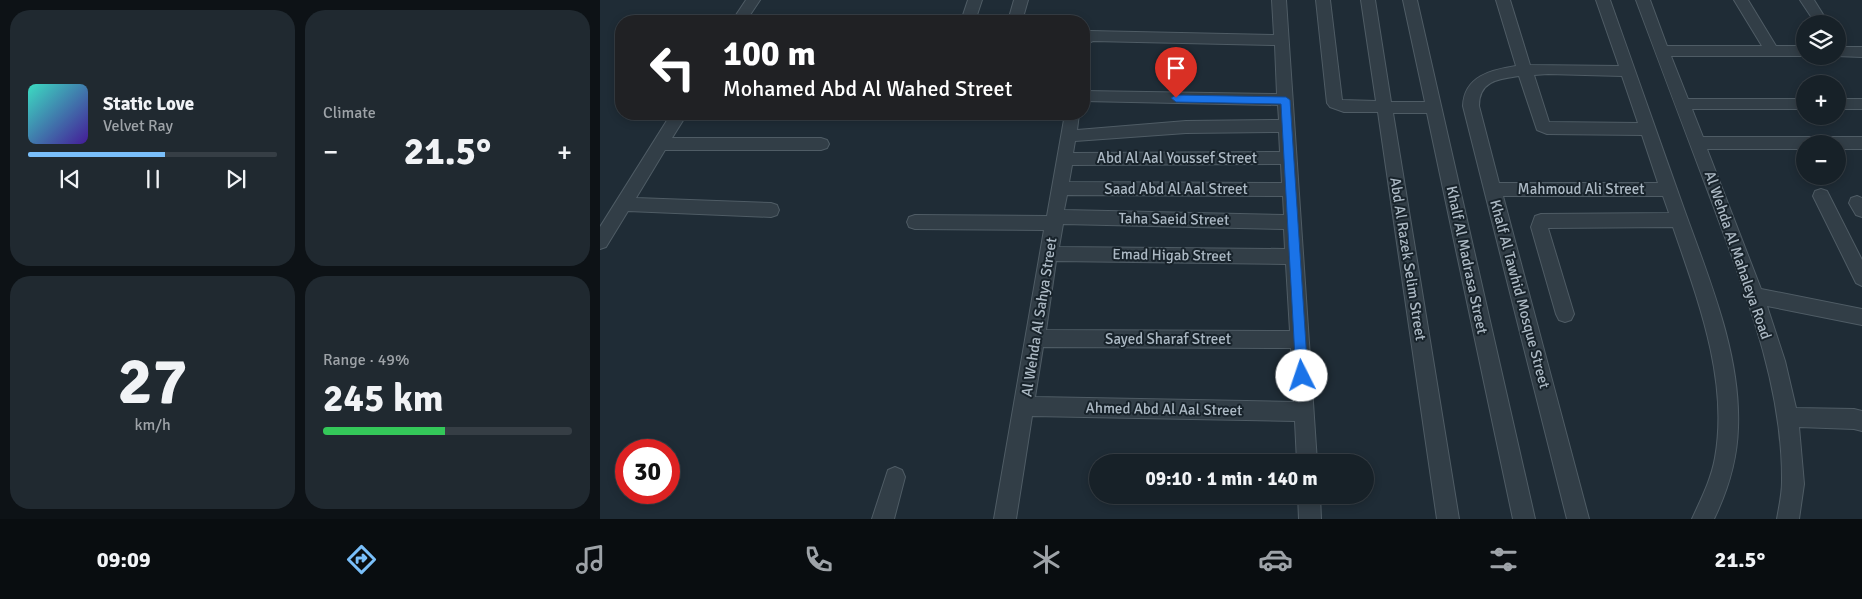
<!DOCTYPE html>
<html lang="en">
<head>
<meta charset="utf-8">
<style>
	body { margin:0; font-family:Signika,sans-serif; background:#202930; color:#f1f3f6; height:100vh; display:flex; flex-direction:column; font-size:19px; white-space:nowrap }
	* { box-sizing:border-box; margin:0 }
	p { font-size:16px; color:#9ea3a8 }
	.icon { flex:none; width:28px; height:28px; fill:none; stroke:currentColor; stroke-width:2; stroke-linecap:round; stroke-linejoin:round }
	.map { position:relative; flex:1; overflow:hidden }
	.details { display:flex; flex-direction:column; gap:10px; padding:10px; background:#0d1216; width:600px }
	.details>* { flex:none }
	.guide { position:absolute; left:15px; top:15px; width:475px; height:105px; border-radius:20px; box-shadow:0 2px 8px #0003,0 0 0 1px #363e45; background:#202124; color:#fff; overflow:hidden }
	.tools { position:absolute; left:1196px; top:15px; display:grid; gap:10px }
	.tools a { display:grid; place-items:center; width:50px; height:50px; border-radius:50%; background:#172128; box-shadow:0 2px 8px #0003,0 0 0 1px #363e45; font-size:25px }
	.speed { position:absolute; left:15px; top:439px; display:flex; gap:10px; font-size:25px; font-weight:700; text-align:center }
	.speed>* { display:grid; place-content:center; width:65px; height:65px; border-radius:50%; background:#172128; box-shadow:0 2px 8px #0003,0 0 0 1px #363e45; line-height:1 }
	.speed .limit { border:8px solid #d22; background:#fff; color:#111 }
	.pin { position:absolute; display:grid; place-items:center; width:42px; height:42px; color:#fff; margin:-51px -21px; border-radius:50% 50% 50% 0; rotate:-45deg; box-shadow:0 0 5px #0007 }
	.pin .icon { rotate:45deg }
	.me { position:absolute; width:55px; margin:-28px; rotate:356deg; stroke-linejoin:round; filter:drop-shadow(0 0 4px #0008) }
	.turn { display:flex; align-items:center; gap:18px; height:105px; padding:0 25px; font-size:22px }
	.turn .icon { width:65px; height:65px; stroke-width:2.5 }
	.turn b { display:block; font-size:35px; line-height:42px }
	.big { font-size:38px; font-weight:700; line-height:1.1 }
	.details .tile { flex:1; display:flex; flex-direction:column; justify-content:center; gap:8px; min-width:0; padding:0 18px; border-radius:20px; background:#202930 }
	.details .dial { align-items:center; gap:0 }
	.dial b { font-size:65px; line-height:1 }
	.song { display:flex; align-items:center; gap:15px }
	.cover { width:60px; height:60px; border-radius:8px; background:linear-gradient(135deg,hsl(170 70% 55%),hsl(260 70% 35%)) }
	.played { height:5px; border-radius:2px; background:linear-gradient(90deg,#7abffa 55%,#363e45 55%) }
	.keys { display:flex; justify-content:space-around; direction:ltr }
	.heat { display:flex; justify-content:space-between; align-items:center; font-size:28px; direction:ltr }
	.charge { height:8px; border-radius:4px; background:linear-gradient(90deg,#34c759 49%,#363e45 0) }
	.details .tiles { flex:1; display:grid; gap:10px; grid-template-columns:repeat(2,1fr) }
	.trip { position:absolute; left:489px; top:454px; width:285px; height:50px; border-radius:25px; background:#172128; box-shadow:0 2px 8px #0003,0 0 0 1px #363e45; font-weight:700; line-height:50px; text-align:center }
	.tabs { display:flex; height:80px; justify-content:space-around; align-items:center; background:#090d10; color:#9ea3a8 }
	.tabs .icon { width:35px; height:35px }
	.tabs .selected { color:#7abffa }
	.tabs b { font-size:22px; color:#f1f3f6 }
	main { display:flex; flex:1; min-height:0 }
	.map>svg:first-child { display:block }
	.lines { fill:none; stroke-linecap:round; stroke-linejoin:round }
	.minor-casing { stroke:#4f5c65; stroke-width:2 }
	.minor { fill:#323e47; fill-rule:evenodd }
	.route { fill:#1a73e8; stroke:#114b97 }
	.labels { text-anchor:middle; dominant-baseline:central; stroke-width:4; stroke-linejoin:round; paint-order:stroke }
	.street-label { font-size:15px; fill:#acb9c4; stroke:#18232b }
</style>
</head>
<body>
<main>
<section class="details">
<div class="tiles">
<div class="tile">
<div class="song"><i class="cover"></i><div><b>Static Love</b><p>Velvet Ray</p></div></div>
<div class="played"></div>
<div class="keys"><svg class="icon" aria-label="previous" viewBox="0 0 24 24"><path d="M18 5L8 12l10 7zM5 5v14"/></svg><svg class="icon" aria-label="pause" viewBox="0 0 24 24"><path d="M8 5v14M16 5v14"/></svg><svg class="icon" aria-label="next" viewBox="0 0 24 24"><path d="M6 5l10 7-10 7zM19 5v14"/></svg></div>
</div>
<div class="tile"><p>Climate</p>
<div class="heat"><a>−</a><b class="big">21.5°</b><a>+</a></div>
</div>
<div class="tile dial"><b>27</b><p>km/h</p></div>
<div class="tile"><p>Range · 49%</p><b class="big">245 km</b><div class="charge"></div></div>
</div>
</section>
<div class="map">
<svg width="1262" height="519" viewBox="0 0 1262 519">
	<rect width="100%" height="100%" fill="#1f2c36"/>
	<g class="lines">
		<g class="minor-casing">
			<path id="minor" d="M146 0H160L146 21H132Z
				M368 0H382L375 21H361Z
				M414 0H428L422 21H408Z
				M672 0H686L717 462H697L695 421 432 416 416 519H394L444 230 315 229 309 227 307 222 309 217 315 215 447 216 465 114H479L477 130 586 121 679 120 678 105 484 101V91L677 94 675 45 493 41 484 45V34L490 31 674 35ZM679 132 680 152 473 153 475 141 586 133ZM681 164 682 183 469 182 472 165ZM467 195 683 196 684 215 464 210ZM463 224 684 229 685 249 459 247ZM456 261 686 264 690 331 446 330ZM443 347 691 348 694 402 435 397Z
				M716 0H730L742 100 776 101 761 0H775L791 102H825L803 0H817L935 519H913L827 113H793L859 519H837L778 112H744L730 107 727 103Z
				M896 0H910L930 65 1019 66 996 0H1010C1035 70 1059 139 1084 209 1109 279 1141 354 1138 428 1137 461 1128 490 1114 519H1092C1101 499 1111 480 1115 458 1129 380 1098 300 1073 227L948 228 974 314 971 320 965 322 959 320 956 314 931 227 935 216 941 214 1069 213 1063 196H903L989 519H967L863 106C864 76 891 70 916 66ZM948 74 1022 76 1038 123 949 122 934 75ZM919 76 937 130 947 134 1042 135 1058 183H899L879 106C879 81 898 79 919 76Z
				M1036 0H1050L1067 46H1162L1134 0H1148L1176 46H1205V56H1071L1088 99H1205V109H1092L1103 137H1262V149H1238V144H1205V149H1107L1161 289 1262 309V325L1167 306 1185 361 1196 408 1254 409 1262 411V431L1254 429 1199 427 1204 484 1199 519H1177C1179 507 1182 494 1182 482 1183 386 1146 294 1113 205 1087 136 1061 68 1036 0Z
				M1200 0H1214L1229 24H1216Z
				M1238 47H1262V57L1236 56H1238Z
				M1238 99H1262V109H1238Z
				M71 114H87L72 138H221L227 140 229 144 227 148 221 150H65L36 198 171 203 177 205 179 210 177 215 171 217 28 211 6 247 0 249V227Z
				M1221 189 1227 191 1262 260V286L1256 283 1213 196 1215 191Z
				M1257 196 1262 198V217L1256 215 1249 203 1251 198Z
				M295 467 302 470 305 477 294 519H272L288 470Z
				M698 495H720L721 519H699Z"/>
		</g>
		<use href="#minor" class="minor"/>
	</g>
	<path class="route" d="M576 95 686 97 690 100 708 376 706 380 702 382 697 380 696 376 681 104 576 102 571 98Z"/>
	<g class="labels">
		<g class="street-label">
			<text x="577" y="158">Abd Al Aal Youssef Street</text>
			<text x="576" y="189">Saad Abd Al Aal Street</text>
			<text x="981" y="189">Mahmoud Ali Street</text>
			<text transform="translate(574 219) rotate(1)">Taha Saeid Street</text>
			<text transform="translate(572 255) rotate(1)">Emad Higab Street</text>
			<text transform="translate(1138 255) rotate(71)">Al Wehda Al Mahaleya Road</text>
			<text transform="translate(808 259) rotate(81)">Abd Al Razek Selim Street</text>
			<text transform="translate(867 260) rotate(78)">Khalf Al Madrasa Street</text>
			<text transform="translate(920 294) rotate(75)">Khalf Al Tawhid Mosque Street</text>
			<text transform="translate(439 317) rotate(-81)">Al Wehda Al Sahya Street</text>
			<text x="568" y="339">Sayed Sharaf Street</text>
			<text transform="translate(564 409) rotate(1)">Ahmed Abd Al Aal Street</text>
		</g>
	</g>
</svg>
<div class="tools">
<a><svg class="icon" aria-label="layers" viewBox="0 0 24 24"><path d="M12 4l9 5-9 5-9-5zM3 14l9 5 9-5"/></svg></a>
<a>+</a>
<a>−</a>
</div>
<div class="speed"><div class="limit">30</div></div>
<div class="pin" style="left:576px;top:98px;background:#d93025"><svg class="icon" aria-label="arrive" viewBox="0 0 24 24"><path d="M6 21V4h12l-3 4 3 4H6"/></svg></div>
<svg class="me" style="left:702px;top:376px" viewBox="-20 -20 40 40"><circle r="19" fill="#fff"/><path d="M0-13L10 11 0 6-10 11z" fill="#1a73e8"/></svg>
<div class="trip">09:10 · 1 min · 140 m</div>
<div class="guide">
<div class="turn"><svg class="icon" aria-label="left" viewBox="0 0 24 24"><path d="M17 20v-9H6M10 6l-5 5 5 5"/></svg><div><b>100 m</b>Mohamed Abd Al Wahed Street</div></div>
</div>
</div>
</main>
<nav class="tabs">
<b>09:09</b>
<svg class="icon selected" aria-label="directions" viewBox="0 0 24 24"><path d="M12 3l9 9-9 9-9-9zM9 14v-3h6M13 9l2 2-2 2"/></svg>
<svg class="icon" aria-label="music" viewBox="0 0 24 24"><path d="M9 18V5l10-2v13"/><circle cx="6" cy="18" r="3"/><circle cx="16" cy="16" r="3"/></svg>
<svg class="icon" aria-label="phone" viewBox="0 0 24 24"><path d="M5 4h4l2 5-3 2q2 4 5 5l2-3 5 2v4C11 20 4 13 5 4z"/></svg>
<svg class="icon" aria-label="climate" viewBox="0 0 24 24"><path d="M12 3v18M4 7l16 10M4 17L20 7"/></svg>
<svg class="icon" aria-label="car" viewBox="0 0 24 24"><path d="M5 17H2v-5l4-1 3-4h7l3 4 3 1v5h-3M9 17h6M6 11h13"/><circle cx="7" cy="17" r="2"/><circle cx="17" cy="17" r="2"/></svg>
<svg class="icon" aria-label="filters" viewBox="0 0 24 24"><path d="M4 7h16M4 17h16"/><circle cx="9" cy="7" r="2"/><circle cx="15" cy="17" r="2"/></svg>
<b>21.5°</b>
</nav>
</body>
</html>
